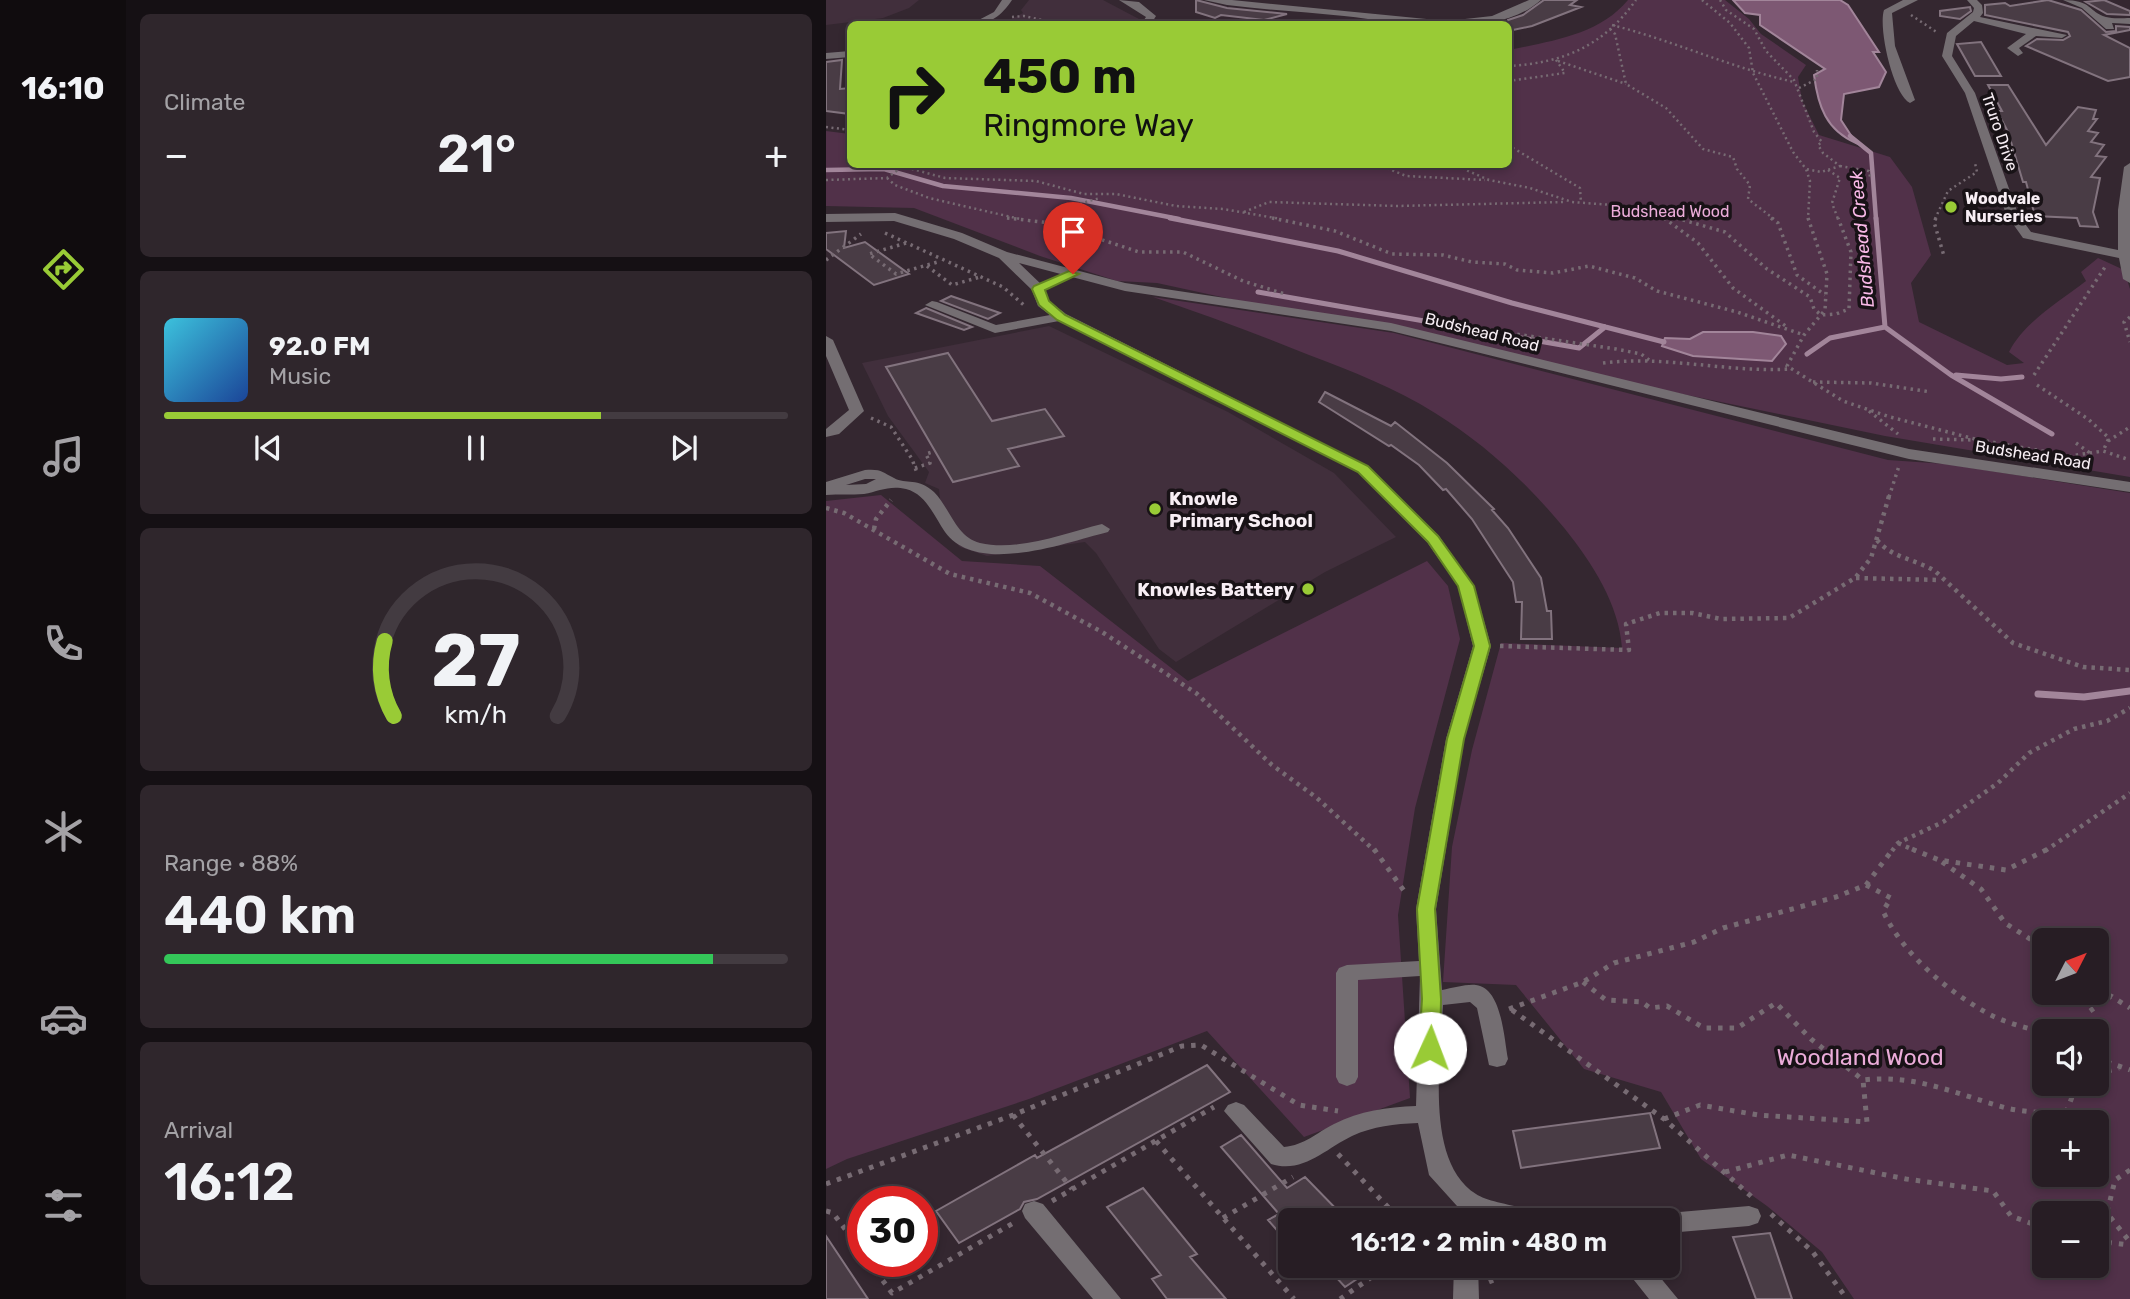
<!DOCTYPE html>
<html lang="en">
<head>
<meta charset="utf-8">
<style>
	body { margin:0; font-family:Rubik,sans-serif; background:#2f262c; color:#f1f3f6; height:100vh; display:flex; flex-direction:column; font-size:26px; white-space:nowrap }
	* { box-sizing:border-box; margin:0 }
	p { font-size:23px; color:#a4a2a6 }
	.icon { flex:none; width:38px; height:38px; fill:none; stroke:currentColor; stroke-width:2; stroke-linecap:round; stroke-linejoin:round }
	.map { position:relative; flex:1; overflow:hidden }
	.panel { display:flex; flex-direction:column; gap:14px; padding:14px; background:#151014; width:700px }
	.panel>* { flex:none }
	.guide { position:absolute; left:21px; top:21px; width:665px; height:147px; border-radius:10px; box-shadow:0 4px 10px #0003,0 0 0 2px #433b41; background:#99cb36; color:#111; overflow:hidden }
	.needle { width:46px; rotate:48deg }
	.tools { position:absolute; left:1206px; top:928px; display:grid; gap:14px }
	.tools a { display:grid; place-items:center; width:77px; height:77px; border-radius:10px; background:#271d24; box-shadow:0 4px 10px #0003,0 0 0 2px #433b41; font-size:35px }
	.speed { position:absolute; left:21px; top:1186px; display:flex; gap:14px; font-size:35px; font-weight:700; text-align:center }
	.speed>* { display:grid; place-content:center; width:91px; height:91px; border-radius:50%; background:#271d24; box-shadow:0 4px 10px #0003,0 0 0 2px #433b41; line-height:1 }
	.speed .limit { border:10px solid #d22; background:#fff; color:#111 }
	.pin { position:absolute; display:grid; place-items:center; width:60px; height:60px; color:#fff; margin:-72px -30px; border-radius:50% 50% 50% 0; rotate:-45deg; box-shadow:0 0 7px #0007 }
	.pin .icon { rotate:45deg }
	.me { position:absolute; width:77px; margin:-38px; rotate:2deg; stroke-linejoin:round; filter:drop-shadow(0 0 5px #0008) }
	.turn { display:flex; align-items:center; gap:24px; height:147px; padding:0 21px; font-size:32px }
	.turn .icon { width:91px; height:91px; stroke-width:2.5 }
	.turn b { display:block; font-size:49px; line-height:60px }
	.big { font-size:52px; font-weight:600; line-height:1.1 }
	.panel .widget { flex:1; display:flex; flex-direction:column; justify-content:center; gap:10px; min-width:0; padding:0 24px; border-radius:10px; background:#2f262c }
	.panel .dial { align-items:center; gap:0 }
	.dial svg { height:182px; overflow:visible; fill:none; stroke:#433b41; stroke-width:7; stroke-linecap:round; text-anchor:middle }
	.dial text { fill:#f1f3f6; stroke:none }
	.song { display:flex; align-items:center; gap:21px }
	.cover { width:84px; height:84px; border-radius:10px; background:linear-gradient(135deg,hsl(190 70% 55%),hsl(220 70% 35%)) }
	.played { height:7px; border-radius:4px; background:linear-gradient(90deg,#99cb36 70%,#433b41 70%) }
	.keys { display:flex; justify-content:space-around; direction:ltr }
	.heat { display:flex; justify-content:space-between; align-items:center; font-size:38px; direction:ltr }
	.charge { height:10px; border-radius:5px; background:linear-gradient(90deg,#34c759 88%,#433b41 0) }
	.trip { position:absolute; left:452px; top:1208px; width:402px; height:70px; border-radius:10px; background:#271d24; box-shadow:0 4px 10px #0003,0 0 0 2px #433b41; font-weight:600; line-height:70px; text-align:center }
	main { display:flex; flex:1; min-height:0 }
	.dock { display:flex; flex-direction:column; width:126px; justify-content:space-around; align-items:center; background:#100c0e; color:#a4a2a6 }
	.dock .icon { width:49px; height:49px }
	.dock .active { color:#99cb36 }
	.dock b { font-size:32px; color:#f1f3f6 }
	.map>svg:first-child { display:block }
	.built { fill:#412f3c }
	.green { fill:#513149; fill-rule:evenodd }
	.water { fill:#7d5873; stroke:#a2859a; stroke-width:2 }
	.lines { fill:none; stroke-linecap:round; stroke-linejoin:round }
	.stream-far2 { stroke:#a2859a; stroke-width:4.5 }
	.stream-far1 { stroke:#a2859a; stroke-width:5 }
	.stream { stroke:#a2859a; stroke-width:7 }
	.building { fill:#493c45; stroke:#82737e; stroke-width:2 }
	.path-far3 { stroke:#776b73; stroke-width:2.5; stroke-dasharray:2 3.5; stroke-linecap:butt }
	.path-far2 { stroke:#776b73; stroke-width:3.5; stroke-dasharray:2.5 4.5; stroke-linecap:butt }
	.path-far1 { stroke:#776b73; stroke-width:4.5; stroke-dasharray:3.5 5; stroke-linecap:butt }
	.path { stroke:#776b73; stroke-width:5; stroke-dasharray:4.5 7; stroke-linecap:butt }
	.minor { fill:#746e72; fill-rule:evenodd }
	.route { fill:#99cb36; stroke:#638423; stroke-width:2 }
	.poi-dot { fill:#99cb36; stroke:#181216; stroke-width:2.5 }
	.labels { text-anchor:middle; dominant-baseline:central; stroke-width:7; stroke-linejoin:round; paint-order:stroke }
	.far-street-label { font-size:16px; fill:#f7eef4; stroke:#181216 }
	.far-poi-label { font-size:16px; font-weight:bold; fill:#f7eef4; stroke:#181216; text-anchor:start }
	.far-park-label { font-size:16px; fill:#ebacd9; stroke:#181216 }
	.far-water-label { font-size:18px; font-style:italic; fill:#f9b9e7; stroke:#181216 }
	.poi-label { font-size:19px; font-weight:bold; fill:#f7eef4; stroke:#181216; text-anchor:start }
	.near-park-label { font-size:23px; fill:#ebacd9; stroke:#181216 }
</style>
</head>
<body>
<main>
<nav class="dock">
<b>16:10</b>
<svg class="icon active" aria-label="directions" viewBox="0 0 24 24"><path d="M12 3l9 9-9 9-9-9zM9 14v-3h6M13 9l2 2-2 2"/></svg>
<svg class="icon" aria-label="music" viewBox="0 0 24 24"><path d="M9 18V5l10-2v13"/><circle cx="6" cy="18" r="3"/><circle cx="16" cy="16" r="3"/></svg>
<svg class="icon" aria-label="phone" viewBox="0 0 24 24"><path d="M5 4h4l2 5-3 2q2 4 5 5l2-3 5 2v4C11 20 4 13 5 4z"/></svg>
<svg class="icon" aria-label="climate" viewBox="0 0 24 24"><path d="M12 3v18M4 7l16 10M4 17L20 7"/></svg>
<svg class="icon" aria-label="car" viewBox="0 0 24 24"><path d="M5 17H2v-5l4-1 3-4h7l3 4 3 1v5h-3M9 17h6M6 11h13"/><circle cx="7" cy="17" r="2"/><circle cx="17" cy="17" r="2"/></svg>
<svg class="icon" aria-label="filters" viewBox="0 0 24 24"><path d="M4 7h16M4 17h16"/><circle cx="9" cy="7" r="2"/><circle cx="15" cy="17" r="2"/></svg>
</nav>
<section class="panel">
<div class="widget"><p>Climate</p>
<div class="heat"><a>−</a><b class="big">21°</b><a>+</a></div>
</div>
<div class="widget">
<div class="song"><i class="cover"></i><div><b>92.0 FM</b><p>Music</p></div></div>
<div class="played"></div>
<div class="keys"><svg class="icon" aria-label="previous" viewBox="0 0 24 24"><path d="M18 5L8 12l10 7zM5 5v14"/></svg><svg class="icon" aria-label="pause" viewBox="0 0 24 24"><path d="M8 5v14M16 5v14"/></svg><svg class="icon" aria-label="next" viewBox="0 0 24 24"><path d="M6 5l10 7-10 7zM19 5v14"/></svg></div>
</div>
<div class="widget dial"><svg viewBox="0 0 100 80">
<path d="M14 69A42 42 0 1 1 86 69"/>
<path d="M14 69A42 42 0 0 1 10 36" stroke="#99cb36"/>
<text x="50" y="56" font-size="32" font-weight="700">27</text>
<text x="50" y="72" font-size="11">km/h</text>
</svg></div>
<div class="widget"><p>Range · 88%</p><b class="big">440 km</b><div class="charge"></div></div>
<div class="widget"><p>Arrival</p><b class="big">16:12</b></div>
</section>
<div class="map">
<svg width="1304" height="1299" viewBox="0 0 1304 1299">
	<rect width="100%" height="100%" fill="#342730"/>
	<path class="built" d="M0 0H93L83 8 57 18 0 25Z
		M203 0H277L313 19 307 24H176L197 13 195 10Z
		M223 326 402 412 508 473 570 537 499 572 350 662 333 649 270 553 259 542 161 556 134 547 117 529 113 489 99 483 103 472 62 416 36 363Z"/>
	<path class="green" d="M802 0H899L923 19 935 34 980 65 972 77 976 101 993 135 1064 157 1086 187 1105 255 1085 283 1093 322 1181 365 1198 363 1183 352C1199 321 1233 302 1260 281L1255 272 1272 258 1298 270 1304 289V477L1059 436 837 390 567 326 437 306 331 283 291 281 214 256 88 208 0 206V131L24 134V164H682L683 50C725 41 773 35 802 0Z
		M327 297 568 333 1062 460 1120 464 1304 493V1299H1028L996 1252 941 1206 875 1159 835 1092 758 1069 690 985 617 982 626 847 646 750 675 643 796 648C793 604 766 563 739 529 702 484 659 444 609 413 570 388 525 371 483 355 431 334 380 315 327 297ZM1218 940H1270V992H1218ZM1218 1031H1270V1083H1218ZM1218 1122H1270V1174H1218ZM1218 1213H1270V1265H1218Z
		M55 495 136 561 214 566 362 681 601 561 622 586 634 639 589 808 572 915 584 1098 478 1137 381 1031 203 1099 21 1159 0 1169V501Z"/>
	<path class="water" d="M907 0H1014L1022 5 1053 52H1047L1060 72 1053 87 1018 94 1015 120 1030 143C1000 130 992 106 988 75L999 69 934 25V15L919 13Z
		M877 332H927L955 336 960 344 946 361 867 356 836 346 839 338 864 339Z"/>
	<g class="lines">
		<path class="stream-far2" d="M1024 136 1045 153 1050 219
			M0 170 58 169 117 186 245 198 353 219"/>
		<path class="stream-far1" d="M344 218 512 251 686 303 838 342
			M1050 218 1059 327 1125 375 1226 434
			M432 292 753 348 779 327
			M981 354 1004 338 1059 327
			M1130 375 1175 379 1196 377"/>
		<path class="stream" d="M1212 694 1258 697 1304 691"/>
	</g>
	<path class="building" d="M370 0 401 8 461 14 438 20 395 15 389 18 370 12Z
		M718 0H751L744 5 755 7 706 26 682 31V20L697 15Z
		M1222 0 1255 10 1280 32 1290 31V26L1304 27V30L1278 35 1304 48V77L1282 81 1200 46 1211 39 1237 40 1244 36 1242 32 1159 15V5L1179 3 1184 6Z
		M1278 0 1304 11V15L1281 14 1260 2Z
		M1144 7 1145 11 1134 19 1114 16V11Z
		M1155 42 1175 76H1149L1131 44Z
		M16 60 14 89 24 88V114L0 111V62Z
		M1162 85H1182L1220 145 1252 107 1270 110 1267 119H1271L1262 131 1272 133 1265 142 1278 145 1270 156 1280 157 1265 177 1274 178 1267 212 1272 227 1254 226 1251 218 1209 216 1200 182H1197L1182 132 1171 111H1176Z
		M20 231 18 248 39 242 83 274 48 285 0 249V233Z
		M125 296 174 313 162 319 115 301Z
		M100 308 146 327 138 330 90 313Z
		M122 353 166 421 219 409 238 436 182 449 193 466 127 482 60 367Z
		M499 392 565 426 569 422 621 463 668 509 666 510 682 528 715 578 721 611H725L726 639H695L696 602H690L687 582 646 519 620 489 617 490 593 465 565 445 563 446 493 402Z
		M381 1065 404 1092 211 1199 198 1202 194 1209 133 1243 110 1211 209 1155 211 1158Z
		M824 1113 834 1148 695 1168 687 1131Z
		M415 1135 461 1188 479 1177 521 1220H464V1245L442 1220 453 1214 395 1147Z
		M317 1188 371 1254 364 1257 400 1299H341L326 1279 335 1275 281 1207Z
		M944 1233 966 1299H930L907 1237Z
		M0 1236 42 1299H0Z
		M499 1265H552L519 1287Z"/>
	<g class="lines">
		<path class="path-far3" d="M876 0 904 23 923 48 927 73 967 152 980 169 984 181 982 219
			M894 0 900 10 928 29 940 51 968 80 988 132 996 142 992 145 997 153 1014 166 995 172 980 169
			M1085 15 1112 33
			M186 17 198 16 234 24
			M786 25C848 41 906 68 968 82
			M784 29 789 34 800 84 840 108 877 149 907 157 911 169 924 185 922 199 948 219
			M732 61 800 84
			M682 66C738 63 777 46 810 0
			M682 81 739 73 728 57
			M973 88 991 79V70
			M0 127 24 130
			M682 145 754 188 755 203
			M551 164 580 176 659 180
			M609 164 633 167 663 180 704 188 746 202 813 207 856 219
			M75 166 119 178 210 181 258 194H290L350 206 397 209 455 219
			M1014 166 1043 171 1044 177
			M1002 170 1014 178 1006 203 1012 219
			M61 178 69 185 103 198 194 219
			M0 180 61 178 80 164
			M418 212 443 202 571 206 739 202
			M833 214 840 219
			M231 219 256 203 274 198
			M1109 219 1122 191 1151 172 1149 163"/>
		<path class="path-far2" d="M181 218 225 223 313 252H357L417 281 459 294
			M446 218 509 231 566 254 617 255 646 262 679 264 691 270 727 273 763 266 809 278 831 291 911 312 978 335
			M838 218 872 243 907 288 961 327
			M850 218 899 232 941 269 984 297 988 309 995 315 1010 314 1023 309 1025 252 1012 218
			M945 218 952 223 971 275 999 295
			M982 218 1001 274 999 310 978 335 961 366 1017 401 1064 417 1149 439 1244 456 1277 451 1304 460
			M1110 218 1108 222 1118 256
			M226 223 234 218
			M59 233 177 287 199 306
			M80 243 43 254 70 274 115 261
			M0 260 35 234
			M101 266 126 285 154 277
			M1304 317 1298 322 1304 342
			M629 325 790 349 815 354 823 360
			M777 363C840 355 902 373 966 369
			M1208 375 1281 264
			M987 382 1045 383 1105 392
			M1211 385 1262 419 1283 438 1277 451
			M1043 411 1072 434
			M45 418 65 427 86 459 91 473
			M1107 439 1148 440
			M1282 441 1304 427
			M1250 443 1264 453
			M89 468 104 463 100 454 109 451
			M1063 497 1073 466"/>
		<path class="path-far1" d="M0 508 18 513 124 574 204 593 276 632 370 693 446 765 491 798 549 851
			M48 529 50 519 65 500
			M1051 540C1066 558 1089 559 1109 571L1187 643 1257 667 1304 670
			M1030 578 1115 580
			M674 646 803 650 800 624 834 613H866L895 619 963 618 1029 578 1045 558 1063 496
			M1072 843 1090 851
			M1066 851 1072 843 1117 822 1172 783 1203 753 1248 729 1281 721 1304 708
			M1219 851 1304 793"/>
		<path class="path" d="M548 849 581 895
			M1086 849 1113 860 1180 870 1222 849
			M1116 862 1155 889 1179 923 1218 948
			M1040 885 1065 898 1057 911C1077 954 1120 990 1161 1013 1179 1023 1199 1027 1218 1033
			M757 982 780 1000 816 1002 824 1008 841 1006 878 1028H911L950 1003 985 1039 1037 1080C1090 1074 1130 1094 1180 1108 1198 1112 1220 1113 1239 1115L1248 1092 1259 1083
			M1270 984 1285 996
			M683 1009 757 982 788 963 868 942 897 928 1010 897 1040 885 1067 849
			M686 1010 838 1119 926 1197
			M1264 1011 1285 996 1304 1008
			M1270 1058 1304 1070
			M1270 1074 1293 1068
			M187 1115 246 1189
			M838 1119 874 1105 932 1115 1041 1122 1037 1080
			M330 1141 468 1299
			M512 1154 574 1220
			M1304 1170 1289 1180 1281 1213 1304 1242
			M899 1172 962 1155 1080 1179 1167 1191 1185 1216 1218 1228
			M0 1184 187 1115 356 1046 375 1045 473 1105 512 1111
			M226 1201 388 1107
			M0 1211 7 1213 37 1253
			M945 1214 986 1251 1021 1299
			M397 1218 467 1177
			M1270 1241 1304 1245
			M43 1262 66 1293 191 1221
			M663 1282 704 1265
			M514 1299 563 1265"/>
		<path class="minor" d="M176 0H186C175 16 165 24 145 24L168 12Z
			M293 0 313 2 330 16 325 24H315L320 17Z
			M378 0H406L621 21 666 16 703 0H715C668 42 575 22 518 16 479 12 440 10 401 5Z
			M1077 0H1092L1066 13 1069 46 1089 100 1084 103C1067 95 1052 28 1058 10Z
			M1141 0H1151L1156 5 1157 13 1154 17 1241 35 1236 38 1210 36 1193 48 1197 53 1192 56 1181 48 1200 34 1148 21 1130 36 1126 56 1149 93 1192 214 1205 232 1292 250V210L1298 167 1304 163V283L1297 279 1293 258 1197 238 1180 214 1139 93 1116 56 1121 33 1147 12 1148 8Z
			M1237 0C1267 0 1262 12 1280 17 1287 19 1297 18 1304 18V24L1286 23 1288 29H1280L1256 8Z
			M24 51V57L0 59V53Z
			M69 213 136 233 181 252 299 283 565 323 1083 449 1304 482V492L1083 459 565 331 299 291 193 263 217 286 223 301 240 314 542 466 613 536 648 586 665 646 638 739 610 909 616 990C627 988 640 984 650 985 676 988 678 1039 682 1059L679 1065 671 1067 663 1065 651 1008 644 1002 617 1005C615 1058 598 1161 650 1194 663 1203 700 1207 718 1213L721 1220H670L654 1216V1220H630L631 1206 603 1175 592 1123C568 1124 548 1126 526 1136 499 1149 477 1174 445 1164L398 1111 402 1105 410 1102 418 1105 458 1147C479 1145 490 1133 508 1124 534 1111 561 1107 590 1106L594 976 532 980V1077L529 1083 521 1086 513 1083 510 1077V973L513 968 521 965 593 961 590 909 620 739 647 646 632 586 601 542 532 472 233 321 169 333 99 305 106 301 111 302 170 325 224 315 212 306 206 290 173 258 128 239 68 221 0 222V214Z
			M0 336 7 340 38 411 13 434 0 437V429L23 410 0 356Z
			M39 470C57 469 55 472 68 478 80 485 92 477 108 492 124 508 130 537 154 543 192 552 239 533 276 524L284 529 282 532C238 543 151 576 119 532 108 516 100 494 80 489 64 485 53 491 38 494 25 495 13 494 0 495V482ZM39 479H50L40 484 20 485Z
			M208 1201 217 1204 295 1299H267L199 1218 196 1211 199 1204Z
			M923 1206 932 1209 935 1216 932 1223 923 1226 842 1233V1220H831L833 1216 842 1213Z
			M628 1265H652L653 1299H627Z
			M796 1265H824L852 1299H823Z"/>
	</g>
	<path class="route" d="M243 271 253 274 219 290 223 301 239 315 542 466 612 536 648 586 664 646 638 739 609 909 615 999 614 1048 611 1053 604 1055 596 1053 593 1048 596 999 591 909 621 739 648 646 632 586 602 542 532 472 231 320 213 305 206 289 208 286Z"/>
	<g class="poi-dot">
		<circle cx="1125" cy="207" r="7"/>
		<circle cx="329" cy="509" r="7"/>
		<circle cx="482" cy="589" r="7"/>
	</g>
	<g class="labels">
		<g class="far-street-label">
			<text transform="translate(1174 132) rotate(71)">Truro Drive</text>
			<text transform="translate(656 332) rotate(14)">Budshead Road</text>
			<text transform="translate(1207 455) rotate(9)">Budshead Road</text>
		</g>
		<g class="far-poi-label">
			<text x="1139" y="198">Woodvale<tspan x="1139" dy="18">Nurseries</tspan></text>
		</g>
		<g class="far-park-label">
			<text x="844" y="211">Budshead Wood</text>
		</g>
		<g class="far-water-label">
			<text transform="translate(1036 239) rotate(-95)">Budshead Creek</text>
		</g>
		<g class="poi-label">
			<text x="343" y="498">Knowle<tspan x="343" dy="22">Primary School</tspan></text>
			<text x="468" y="589" text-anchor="end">Knowles Battery</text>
		</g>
		<g class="near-park-label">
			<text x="1034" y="1057">Woodland Wood</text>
		</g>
	</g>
</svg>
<div class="tools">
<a><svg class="needle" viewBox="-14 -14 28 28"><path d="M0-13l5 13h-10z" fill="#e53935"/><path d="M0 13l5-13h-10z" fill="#a4a2a6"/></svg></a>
<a><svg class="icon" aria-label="sound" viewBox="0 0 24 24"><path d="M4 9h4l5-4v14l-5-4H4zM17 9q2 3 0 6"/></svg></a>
<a>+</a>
<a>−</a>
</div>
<div class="speed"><div class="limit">30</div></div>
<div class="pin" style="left:247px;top:274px;background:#d93025"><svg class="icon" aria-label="arrive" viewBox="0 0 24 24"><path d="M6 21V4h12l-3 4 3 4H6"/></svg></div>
<svg class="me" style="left:604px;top:1048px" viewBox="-20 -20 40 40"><circle r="19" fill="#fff"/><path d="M0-13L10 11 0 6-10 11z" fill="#99cb36"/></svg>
<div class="trip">16:12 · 2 min · 480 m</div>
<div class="guide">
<div class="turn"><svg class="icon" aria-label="right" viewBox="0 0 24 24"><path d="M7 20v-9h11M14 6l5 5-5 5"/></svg><div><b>450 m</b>Ringmore Way</div></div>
</div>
</div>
</main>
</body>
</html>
